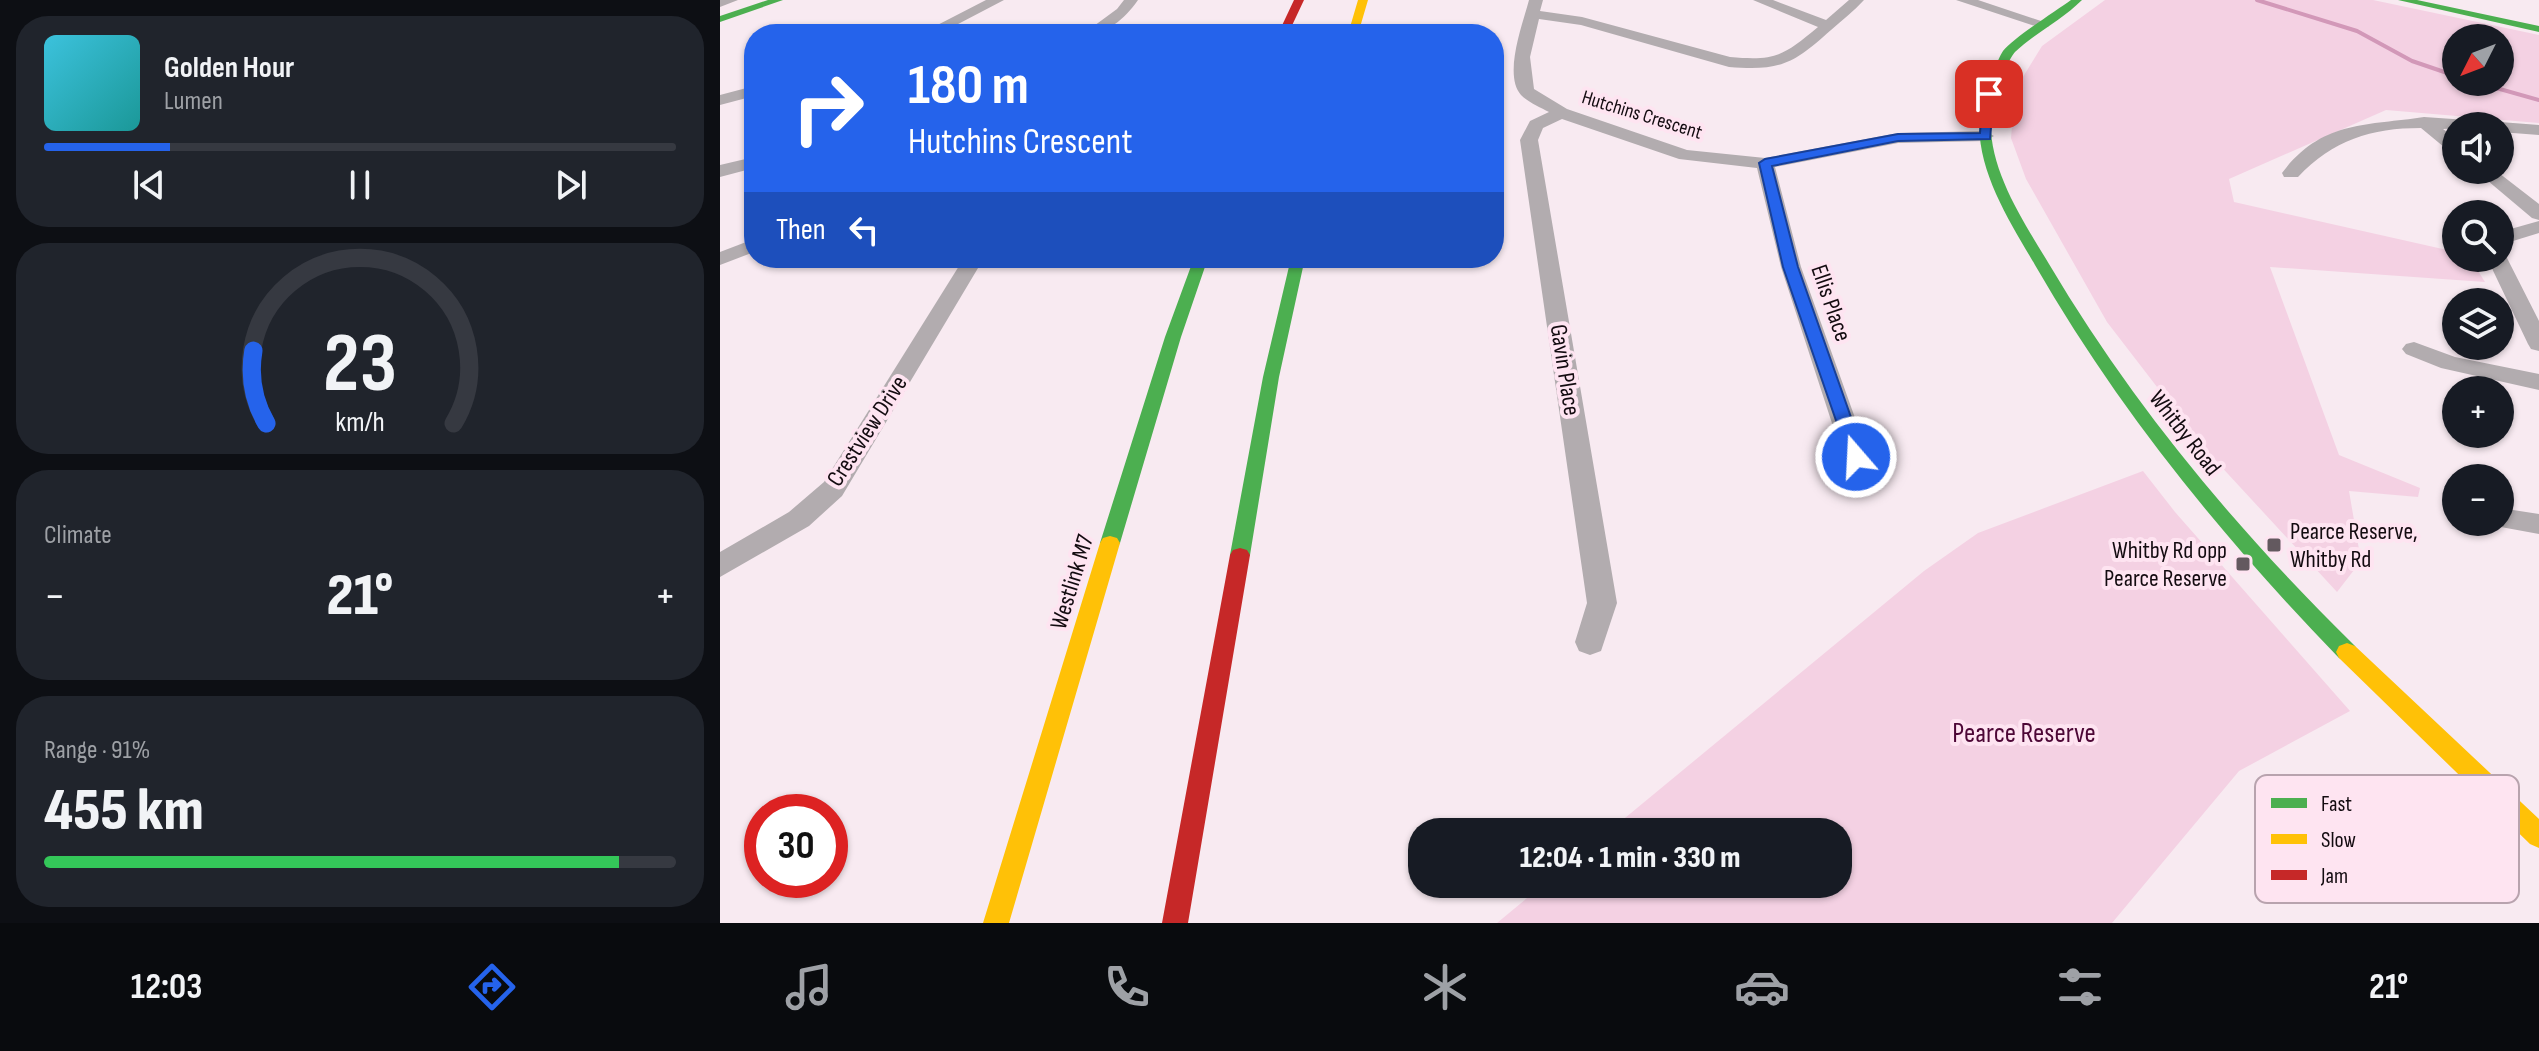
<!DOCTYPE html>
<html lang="en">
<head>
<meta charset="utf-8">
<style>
	body { margin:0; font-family:"Sofia Sans Condensed",sans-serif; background:#20242c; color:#f1f3f6; height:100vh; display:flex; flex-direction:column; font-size:30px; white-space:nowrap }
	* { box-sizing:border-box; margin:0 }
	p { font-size:26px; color:#9ea1a6 }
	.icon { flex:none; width:44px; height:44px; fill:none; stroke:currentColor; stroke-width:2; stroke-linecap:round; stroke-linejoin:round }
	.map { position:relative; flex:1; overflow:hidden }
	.drawer { display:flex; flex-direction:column; gap:16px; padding:16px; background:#0d0f14; width:720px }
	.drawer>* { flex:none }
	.banner { position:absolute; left:24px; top:24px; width:760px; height:244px; border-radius:32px; box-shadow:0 2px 6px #0004; background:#2563eb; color:#fff; overflow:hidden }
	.needle { width:52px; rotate:228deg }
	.fabs { position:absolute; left:1722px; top:24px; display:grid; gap:16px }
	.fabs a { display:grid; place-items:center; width:72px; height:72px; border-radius:50%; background:#171b24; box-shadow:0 2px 6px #0004; font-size:40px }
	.speed { position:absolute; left:24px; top:794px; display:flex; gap:16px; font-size:40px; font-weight:700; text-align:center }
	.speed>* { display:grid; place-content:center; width:104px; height:104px; border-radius:50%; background:#171b24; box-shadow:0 2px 6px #0004; line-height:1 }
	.speed .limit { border:12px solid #d22; background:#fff; color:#111 }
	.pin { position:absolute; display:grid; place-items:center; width:68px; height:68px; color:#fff; margin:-34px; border-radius:16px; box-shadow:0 4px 12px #0006 }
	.me { position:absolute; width:88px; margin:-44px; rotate:341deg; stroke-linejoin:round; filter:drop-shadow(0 0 6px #0008) }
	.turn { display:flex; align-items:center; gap:28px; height:168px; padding:0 32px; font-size:36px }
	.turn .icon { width:104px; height:104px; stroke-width:2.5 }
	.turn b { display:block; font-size:56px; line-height:68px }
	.then { display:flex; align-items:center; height:76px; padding:0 32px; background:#0003; gap:16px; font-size:30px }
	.big { font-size:60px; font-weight:800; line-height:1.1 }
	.drawer .widget { flex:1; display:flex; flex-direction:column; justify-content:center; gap:12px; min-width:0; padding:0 28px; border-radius:32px; background:#20242c }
	.drawer .dial { align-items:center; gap:0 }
	.dial svg { height:208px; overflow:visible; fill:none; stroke:#363941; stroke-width:7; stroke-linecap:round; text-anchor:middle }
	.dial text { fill:#f1f3f6; stroke:none }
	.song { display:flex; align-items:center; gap:24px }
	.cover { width:96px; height:96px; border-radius:12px; background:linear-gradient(135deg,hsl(190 70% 55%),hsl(180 70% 35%)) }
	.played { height:8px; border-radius:4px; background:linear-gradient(90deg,#2563eb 20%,#363941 20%) }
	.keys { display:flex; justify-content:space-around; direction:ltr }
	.heat { display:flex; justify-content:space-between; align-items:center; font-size:44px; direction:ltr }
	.charge { height:12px; border-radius:6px; background:linear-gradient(90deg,#34c759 91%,#363941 0) }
	.trip { position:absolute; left:688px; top:818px; width:444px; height:80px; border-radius:32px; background:#171b24; box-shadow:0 2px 6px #0004; font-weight:800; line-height:80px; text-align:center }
	.menu { display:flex; height:128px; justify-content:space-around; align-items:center; background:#090b0e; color:#9ea1a6 }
	.menu .icon { width:56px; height:56px }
	.menu .on { color:#2563eb }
	.menu b { font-size:36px; color:#f1f3f6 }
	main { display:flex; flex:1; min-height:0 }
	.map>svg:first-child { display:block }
	.green { fill:#f4d1e3; fill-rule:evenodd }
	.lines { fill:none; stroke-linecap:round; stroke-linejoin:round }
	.stream { stroke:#d298b8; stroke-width:4 }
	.street { fill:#b2acaf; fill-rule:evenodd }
	.fast { fill:#4caf50; fill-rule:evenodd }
	.slow { fill:#ffc107; fill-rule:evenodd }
	.jam { fill:#c62828; fill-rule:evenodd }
	.route { fill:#2563eb; stroke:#184099; stroke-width:2 }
	.poi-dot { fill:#63595f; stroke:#fee4f1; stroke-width:3 }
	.labels { text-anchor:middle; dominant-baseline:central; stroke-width:8; stroke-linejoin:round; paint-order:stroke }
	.far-street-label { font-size:20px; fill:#130b10; stroke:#fee4f1 }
	.street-label { font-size:24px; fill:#130b10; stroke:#fee4f1 }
	.poi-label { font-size:24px; fill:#130b10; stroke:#fee4f1; text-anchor:start }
	.near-park-label { font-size:28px; fill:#4d0736; stroke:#fee4f1 }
	.key { fill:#fee4f1; stroke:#b8a3ae; stroke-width:2 }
	.key-label { font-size:22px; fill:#130b10 }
</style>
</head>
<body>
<main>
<section class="drawer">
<div class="widget">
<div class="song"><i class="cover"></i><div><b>Golden Hour</b><p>Lumen</p></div></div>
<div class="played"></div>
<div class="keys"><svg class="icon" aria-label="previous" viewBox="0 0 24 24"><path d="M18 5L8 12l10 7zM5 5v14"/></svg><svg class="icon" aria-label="pause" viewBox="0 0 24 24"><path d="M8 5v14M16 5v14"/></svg><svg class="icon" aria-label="next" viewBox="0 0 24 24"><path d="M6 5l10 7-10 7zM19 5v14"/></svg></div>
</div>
<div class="widget dial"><svg viewBox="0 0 100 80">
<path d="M14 69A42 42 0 1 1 86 69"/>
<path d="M14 69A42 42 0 0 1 9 41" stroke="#2563eb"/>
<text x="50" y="56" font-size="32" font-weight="700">23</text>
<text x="50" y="72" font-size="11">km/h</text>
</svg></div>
<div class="widget"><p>Climate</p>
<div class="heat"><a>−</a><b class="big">21°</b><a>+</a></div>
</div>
<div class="widget"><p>Range · 91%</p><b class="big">455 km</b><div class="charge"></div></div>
</section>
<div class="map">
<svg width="1819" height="923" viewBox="0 0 1819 923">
	<rect width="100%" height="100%" fill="#f8eaf1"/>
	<path class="green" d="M1385 0H1653L1819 35V123L1666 110 1509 179 1514 202 1736 252V258H1750L1765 282 1550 267 1619 455 1700 488 1698 497 1629 491 1641 561 1617 592 1484 448 1387 322 1306 179 1291 138 1295 90 1322 46ZM1780 38V82H1736V38Z
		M1423 471 1455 512 1630 711 1519 771 1392 923H777L824 884H1118V832H888L1204 571 1258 533Z"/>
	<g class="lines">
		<path class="stream" d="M1537 0 1637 31 1692 61 1736 76
			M1755 82 1819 100"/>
		<path class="street" d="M0 0H18L0 7Z
			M266 0H284L219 34H200Z
			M404 0H418C404 20 387 34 363 34L397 9Z
			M809 0H823L820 11 862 17 1010 57C1056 61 1063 56 1098 27L1033 0H1053L1106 20 1129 0H1144C1134 11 1122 20 1111 30 1073 64 1061 71 1009 67L861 25 819 19 810 57 814 89 847 109 967 150 1045 158 1178 133 1265 131 1274 136 1265 141 1178 143 1055 167 1081 267 1149 457 1145 463 1136 466 1127 463 1123 457 1061 267 1037 168 959 159 842 119 823 128 818 140 897 603 881 651 870 655 859 651 855 642 867 603 800 140 810 121 829 112C820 107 808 102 801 95 783 75 803 23 809 0Z
			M1236 0H1258L1330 24 1328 27H1318Z
			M34 86V96L0 105V95Z
			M1704 117 1762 121 1771 126 1723 129 1736 139V153L1730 152 1701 128C1651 128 1613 140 1578 177H1564L1562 173C1602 120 1646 126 1704 117Z
			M1780 122 1819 125V135L1780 132V126H1772Z
			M34 157V168L0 177V165Z
			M1755 170H1775L1819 204V220L1812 218Z
			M1819 221V233L1780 245V232Z
			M34 239V252L0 265V252Z
			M1780 253 1787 258 1819 321V351L1811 349 1808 344 1767 258H1780Z
			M244 258H264L122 496 89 526 0 577V552L69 512 104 482Z
			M1694 342 1735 357 1819 374V390L1721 368 1686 354 1682 349 1686 344Z
			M1780 508 1819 514V534L1770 525 1769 522H1780Z"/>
		<path class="fast" d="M48 0H63L0 22V16Z
			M1351 0H1362C1342 20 1315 33 1295 52 1288 59 1274 96 1272 107 1263 162 1302 219 1329 264 1413 406 1517 530 1635 646L1638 652 1635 658 1627 661 1619 658C1503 538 1399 411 1315 265 1289 220 1251 163 1261 108 1262 98 1278 58 1283 51 1293 38 1336 11 1351 0Z
			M1678 0H1697L1819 26V32Z
			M474 258H488L461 337 400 543 397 548H383L380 543 445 337Z
			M571 258H585L559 377 530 555 527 560H513L510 555 543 377Z"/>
		<path class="slow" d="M638 0H648L638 34H628Z
			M390 536 397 538 400 543 289 923H263L380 543 383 538Z
			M1627 643 1635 646 1819 819V848L1810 844 1619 658 1616 652 1619 646Z"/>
		<path class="jam" d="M574 0H584L568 34H558Z
			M520 548 527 550 530 555 468 923H442L510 555 513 550Z"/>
	</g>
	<path class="route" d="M1269 91 1274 94 1270 139 1178 141 1052 166 1078 267 1145 457 1143 461H1130L1063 267 1039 163 1045 159 1178 134 1260 133 1263 94Z"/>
	<g class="poi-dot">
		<rect x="1546" y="537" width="16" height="16" rx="4"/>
		<rect x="1515" y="556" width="16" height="16" rx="4"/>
	</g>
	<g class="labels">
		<g class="far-street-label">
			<text transform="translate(922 115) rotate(17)">Hutchins Crescent</text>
		</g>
		<g class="street-label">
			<text transform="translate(1111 303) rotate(71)">Ellis Place</text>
			<text transform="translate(845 370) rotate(81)">Gavin Place</text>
			<text transform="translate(147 431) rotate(-57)">Crestview Drive</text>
			<text transform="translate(1465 433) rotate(52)">Whitby Road</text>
			<text transform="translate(352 582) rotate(-73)">Westlink M7</text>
		</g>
		<g class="poi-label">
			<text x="1570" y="531">Pearce Reserve,<tspan x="1570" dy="28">Whitby Rd</tspan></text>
			<text x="1507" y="550" text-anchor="end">Whitby Rd opp<tspan x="1507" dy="28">Pearce Reserve</tspan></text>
		</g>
		<g class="near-park-label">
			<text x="1304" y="733">Pearce Reserve</text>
		</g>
	</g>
	<rect x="1535" y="775" width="264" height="128" rx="12" class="key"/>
	<rect x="1551" y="798" width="36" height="10" fill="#4caf50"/>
	<rect x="1551" y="834" width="36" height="10" fill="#ffc107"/>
	<rect x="1551" y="870" width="36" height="10" fill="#c62828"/>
	<g class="key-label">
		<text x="1601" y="811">Fast</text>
		<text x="1601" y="847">Slow</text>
		<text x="1601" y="883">Jam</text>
	</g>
</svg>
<div class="fabs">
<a><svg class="needle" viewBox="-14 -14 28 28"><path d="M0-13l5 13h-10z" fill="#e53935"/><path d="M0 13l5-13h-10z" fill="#9ea1a6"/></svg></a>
<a><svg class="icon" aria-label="sound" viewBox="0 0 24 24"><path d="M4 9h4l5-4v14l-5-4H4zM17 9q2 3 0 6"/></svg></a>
<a><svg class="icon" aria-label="search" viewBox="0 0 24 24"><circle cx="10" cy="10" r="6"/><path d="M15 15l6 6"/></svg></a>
<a><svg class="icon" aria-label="layers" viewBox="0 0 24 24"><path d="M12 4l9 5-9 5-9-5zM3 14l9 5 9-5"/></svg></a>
<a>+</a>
<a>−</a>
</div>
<div class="speed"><div class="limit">30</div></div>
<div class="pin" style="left:1269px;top:94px;background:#d93025"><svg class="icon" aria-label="arrive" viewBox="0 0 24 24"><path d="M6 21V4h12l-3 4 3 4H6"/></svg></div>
<svg class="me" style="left:1136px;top:457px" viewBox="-20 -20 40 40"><circle r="17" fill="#2563eb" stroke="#fff" stroke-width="3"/><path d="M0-11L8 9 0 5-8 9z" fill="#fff"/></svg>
<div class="trip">12:04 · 1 min · 330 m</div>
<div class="banner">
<div class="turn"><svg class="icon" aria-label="right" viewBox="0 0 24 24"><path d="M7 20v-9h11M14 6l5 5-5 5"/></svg><div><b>180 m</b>Hutchins Crescent</div></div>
<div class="then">Then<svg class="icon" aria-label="left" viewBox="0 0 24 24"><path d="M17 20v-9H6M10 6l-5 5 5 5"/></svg></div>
</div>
</div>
</main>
<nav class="menu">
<b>12:03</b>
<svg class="icon on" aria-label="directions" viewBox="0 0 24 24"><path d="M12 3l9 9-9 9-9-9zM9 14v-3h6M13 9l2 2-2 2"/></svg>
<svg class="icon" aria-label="music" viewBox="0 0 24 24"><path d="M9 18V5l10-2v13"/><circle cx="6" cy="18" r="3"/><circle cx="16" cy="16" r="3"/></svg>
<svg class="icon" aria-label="phone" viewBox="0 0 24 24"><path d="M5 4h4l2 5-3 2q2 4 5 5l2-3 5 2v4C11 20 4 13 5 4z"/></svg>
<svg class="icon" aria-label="climate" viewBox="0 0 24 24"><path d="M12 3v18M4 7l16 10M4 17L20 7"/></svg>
<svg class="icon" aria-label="car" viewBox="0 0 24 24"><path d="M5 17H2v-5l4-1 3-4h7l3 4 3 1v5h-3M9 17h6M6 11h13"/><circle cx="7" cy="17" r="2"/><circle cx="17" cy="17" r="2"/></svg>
<svg class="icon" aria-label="filters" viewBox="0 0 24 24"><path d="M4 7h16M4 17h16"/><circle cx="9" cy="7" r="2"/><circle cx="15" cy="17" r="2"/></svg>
<b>21°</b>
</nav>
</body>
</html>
